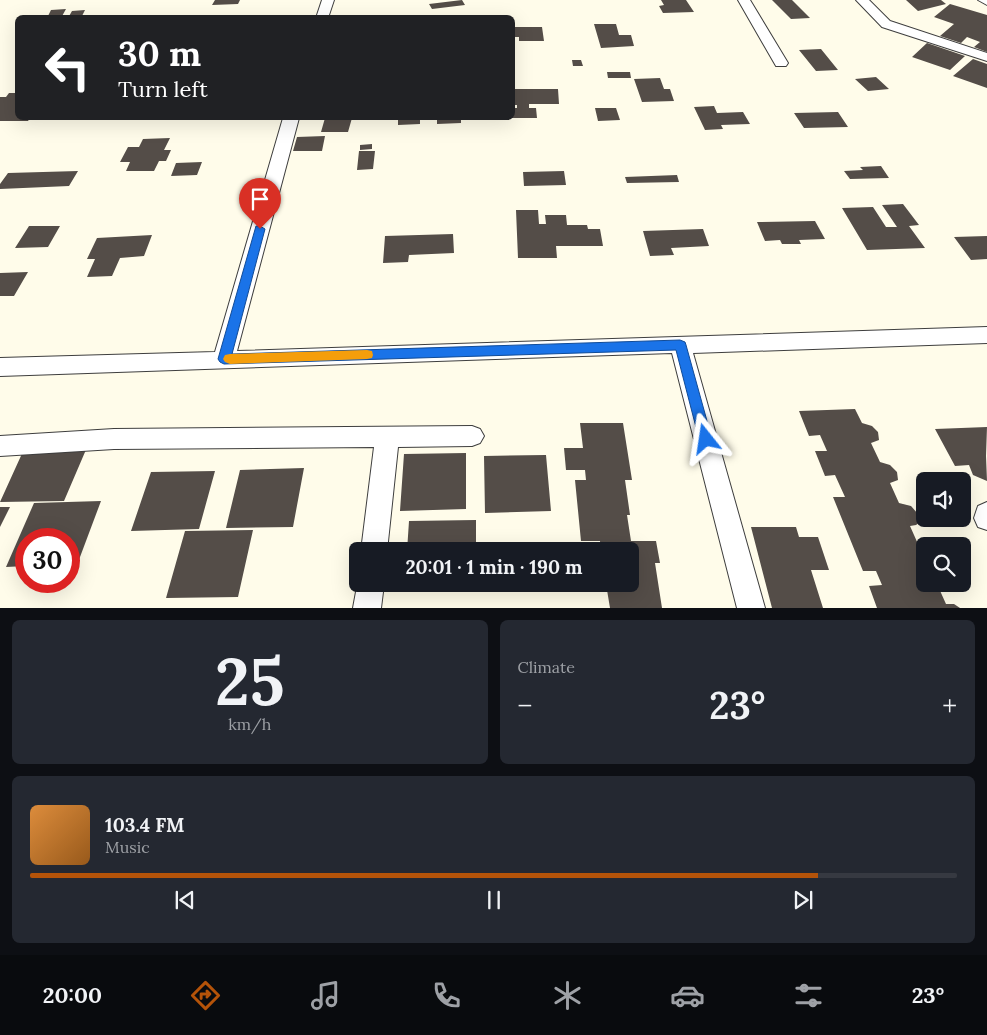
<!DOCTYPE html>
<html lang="en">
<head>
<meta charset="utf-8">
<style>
	body { margin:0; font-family:Lora,serif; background:#242831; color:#f1f3f6; height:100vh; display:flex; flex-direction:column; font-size:19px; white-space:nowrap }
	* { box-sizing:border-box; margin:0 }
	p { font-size:16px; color:#9ea1a6 }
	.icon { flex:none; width:28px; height:28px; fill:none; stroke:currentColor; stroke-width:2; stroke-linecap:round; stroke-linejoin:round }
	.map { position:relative; height:608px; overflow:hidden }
	.drawer { display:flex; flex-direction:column; gap:12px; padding:12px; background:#0d0f14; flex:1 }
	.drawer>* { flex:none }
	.top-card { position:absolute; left:15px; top:15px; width:500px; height:105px; border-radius:8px; box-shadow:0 5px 20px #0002; background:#202124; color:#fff; overflow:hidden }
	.fabs { position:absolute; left:916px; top:472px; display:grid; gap:10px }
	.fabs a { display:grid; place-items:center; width:55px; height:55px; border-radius:8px; background:#171b24; box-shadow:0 5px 20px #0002; font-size:25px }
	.speed { position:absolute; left:15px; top:528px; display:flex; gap:10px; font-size:25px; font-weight:700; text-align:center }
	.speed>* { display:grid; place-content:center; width:65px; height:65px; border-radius:50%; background:#171b24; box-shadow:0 5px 20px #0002; line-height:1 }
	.speed .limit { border:8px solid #d22; background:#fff; color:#111 }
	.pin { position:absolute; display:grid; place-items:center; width:42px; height:42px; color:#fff; margin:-51px -21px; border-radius:50% 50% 50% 0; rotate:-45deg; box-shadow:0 0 5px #0007 }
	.pin .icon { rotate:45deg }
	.me { position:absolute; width:55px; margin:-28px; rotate:345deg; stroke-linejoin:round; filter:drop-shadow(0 0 4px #0008) }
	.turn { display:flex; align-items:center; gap:18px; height:105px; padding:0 20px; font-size:22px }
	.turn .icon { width:65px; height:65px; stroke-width:2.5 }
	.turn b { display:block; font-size:35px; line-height:42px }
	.big { font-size:38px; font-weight:700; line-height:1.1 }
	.drawer .card { flex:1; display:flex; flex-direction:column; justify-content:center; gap:8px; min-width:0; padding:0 18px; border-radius:8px; background:#242831 }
	.drawer .dial { align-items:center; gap:0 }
	.dial b { font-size:65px; line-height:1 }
	.song { display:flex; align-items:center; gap:15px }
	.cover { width:60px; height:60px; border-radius:8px; background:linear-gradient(135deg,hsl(30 70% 55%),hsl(30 70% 35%)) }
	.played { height:5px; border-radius:2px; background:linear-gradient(90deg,#b45309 85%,#363941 85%) }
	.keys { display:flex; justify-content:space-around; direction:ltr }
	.heat { display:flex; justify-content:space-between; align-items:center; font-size:28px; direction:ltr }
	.drawer .tiles { flex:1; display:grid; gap:12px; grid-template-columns:1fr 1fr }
	.card:last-child { grid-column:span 2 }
	.trip { position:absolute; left:349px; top:542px; width:290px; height:50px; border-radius:8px; background:#171b24; box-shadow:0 5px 20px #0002; font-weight:700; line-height:50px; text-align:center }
	.menu { display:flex; height:80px; justify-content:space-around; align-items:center; background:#090b0e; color:#9ea1a6 }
	.menu .icon { width:35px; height:35px }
	.menu .active { color:#b45309 }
	.menu b { font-size:22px; color:#f1f3f6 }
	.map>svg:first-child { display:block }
	.building { fill:#544d48 }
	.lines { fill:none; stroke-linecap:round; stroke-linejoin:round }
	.street-casing { stroke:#3e3e3e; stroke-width:2 }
	.street { fill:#fff; fill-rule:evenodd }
	.route { fill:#1a73e8; stroke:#114b97 }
	.slow { fill:#f59e0b }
</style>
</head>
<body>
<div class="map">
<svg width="987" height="608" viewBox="0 0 987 608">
	<rect width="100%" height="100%" fill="#fffcea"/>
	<path class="building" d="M215 0H240L238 4 212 5Z
		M462 0 465 5 432 9 429 4Z
		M661 0H686L694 12 663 13 659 6 664 5Z
		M772 0H792L810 18 791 19Z
		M906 0H941L946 4 918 11Z
		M950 4 987 15V52L974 47 980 42 967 37 961 43 940 36 954 24 934 17Z
		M66 9 61 18H47L51 10Z
		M85 10 81 18H68L72 11Z
		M594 24H616L619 35H631L634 46 601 48Z
		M512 27H542L544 41H519V37H512Z
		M927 43 965 56 950 70 912 57Z
		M821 49 838 70 816 71 799 50Z
		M973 59 987 64V88L953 76Z
		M572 60H581L583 66H573Z
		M607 72H630L631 78H608Z
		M876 77 889 89 868 91 855 79Z
		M660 78 664 89H670L674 101 642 102 634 79Z
		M512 89H558L559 104H529V108H536L537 118H512V108H517V105H512Z
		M9 93H18V118H30L28 121H0V97H6Z
		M714 106 717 113 743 112 750 124 721 125 723 129 705 130 694 107Z
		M595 108H616L620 120 598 121Z
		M838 112 848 127 804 128 794 113Z
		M325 118H352L348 132H321Z
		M398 118H420V124L398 125Z
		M437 118H461V123L437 124Z
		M325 136 322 151H293L297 137Z
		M170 138 164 150H171L166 161H159L154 171H126L130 162H120L128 147H139L143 139Z
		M372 144V149L360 150V145Z
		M359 151H375L373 169 357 170Z
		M202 162 197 175 171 176 176 163Z
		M881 166 889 178 850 179 844 171 863 170 860 167Z
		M78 171 69 186 0 189V184L8 173Z
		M564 171 566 185 524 186 523 172Z
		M677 175 679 182 627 183 625 177Z
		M903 204 919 225 909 226 925 248 867 250 842 208 873 207 886 227H897L882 205Z
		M516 210H538L539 224H546L545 215H566L567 225H587L588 229H600L603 246H556L557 258H518Z
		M815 221 825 239 799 240 801 244H782L780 240 765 241 757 222Z
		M29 226H60L48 247 15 248Z
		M703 229 709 246 671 248 674 255 650 256 643 231Z
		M453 234 454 253 409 255 408 262 383 263 385 236Z
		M152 235 144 256 120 258 112 276 87 277 95 259H87L97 238Z
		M987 236V259L971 260 954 237Z
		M28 272 14 296H0V273Z
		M855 409 862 423 872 426 878 432 879 440 871 443 880 462 890 465 897 472 898 480 890 483 899 503 911 506 918 514 919 523 916 525 910 526 922 553H925V584H937L946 604H954L960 608H877L869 586 882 585 876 571H863L833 497H845L835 475 825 476 815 451H827L820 435 809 436 799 411Z
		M580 423H623L632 480H625L630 515H627L631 541H656L660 563H655L662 608H610L606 584H630V551H601L600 541H581L575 480H586L585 470H566L564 448H583Z
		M987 427 986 456 987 481 973 475 969 465 955 466 935 429Z
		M88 445 64 501 0 502 25 447Z
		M466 453V509L400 511 404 454Z
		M546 455 551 511 485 513 484 456Z
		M304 468 293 527 226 528 240 470Z
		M215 471 199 529 131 531 151 472Z
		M101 501 77 565H69V539H26V566L6 567 34 503Z
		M0 507H10L0 527Z
		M476 520V551H407L409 521Z
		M751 527H796L799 537H818L829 570H811L823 608H772Z
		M253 530 238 597 166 598 185 531Z
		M405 584H477V586L405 588Z"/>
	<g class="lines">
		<g class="street-casing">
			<path id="street" d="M322 0H334L328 18H316Z
				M738 0H750L788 63 786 66H776Z
				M856 0H869L890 21 987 53V61L882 27Z
				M978 0H987V5Z
				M283 118H299L237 351 987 327V343L693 353 765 608H737L672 353 0 376V358L215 352Z
				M472 426 480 429 484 436 480 443 472 446 398 447 387 551H361L374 447 114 449 0 456V436L114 429Z
				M987 502V530L978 527 974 518 978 506Z
				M358 581V584H384L381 608H353Z"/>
		</g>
		<use href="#street" class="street"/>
	</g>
	<path class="route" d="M256 226H260L265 229 232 354 680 340 685 342 686 345 712 439 710 443 706 445 701 443 699 439 676 350 224 364 220 362 218 359Z"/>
	<path class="slow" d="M367 350 372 351 373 355 372 358 367 359 230 364 225 362 223 359 225 355 230 354Z"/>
</svg>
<div class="fabs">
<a><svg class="icon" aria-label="sound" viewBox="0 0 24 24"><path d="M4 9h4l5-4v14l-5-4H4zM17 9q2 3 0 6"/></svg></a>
<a><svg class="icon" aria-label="search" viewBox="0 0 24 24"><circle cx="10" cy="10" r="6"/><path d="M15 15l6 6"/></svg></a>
</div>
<div class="speed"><div class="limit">30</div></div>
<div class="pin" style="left:260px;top:229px;background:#d93025"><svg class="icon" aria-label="arrive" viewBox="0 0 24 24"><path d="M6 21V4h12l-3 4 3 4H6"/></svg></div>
<svg class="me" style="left:706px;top:439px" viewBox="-20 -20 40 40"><path d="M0-17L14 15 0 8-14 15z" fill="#1a73e8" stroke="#fff" stroke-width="4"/></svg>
<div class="trip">20:01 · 1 min · 190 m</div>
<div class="top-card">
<div class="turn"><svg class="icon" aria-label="left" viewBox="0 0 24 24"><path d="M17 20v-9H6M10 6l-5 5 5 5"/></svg><div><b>30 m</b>Turn left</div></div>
</div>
</div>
<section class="drawer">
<div class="tiles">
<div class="card dial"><b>25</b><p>km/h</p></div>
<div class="card"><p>Climate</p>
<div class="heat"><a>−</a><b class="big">23°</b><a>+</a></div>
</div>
<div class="card">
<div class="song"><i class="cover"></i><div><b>103.4 FM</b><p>Music</p></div></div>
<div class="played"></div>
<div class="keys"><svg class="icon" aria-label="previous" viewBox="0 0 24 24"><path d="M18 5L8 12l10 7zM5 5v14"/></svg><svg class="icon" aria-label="pause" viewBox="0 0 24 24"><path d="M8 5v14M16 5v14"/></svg><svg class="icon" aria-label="next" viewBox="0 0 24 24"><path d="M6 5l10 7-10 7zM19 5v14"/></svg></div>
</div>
</div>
</section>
<nav class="menu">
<b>20:00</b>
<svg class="icon active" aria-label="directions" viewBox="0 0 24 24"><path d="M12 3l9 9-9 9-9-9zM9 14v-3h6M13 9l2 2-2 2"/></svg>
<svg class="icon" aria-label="music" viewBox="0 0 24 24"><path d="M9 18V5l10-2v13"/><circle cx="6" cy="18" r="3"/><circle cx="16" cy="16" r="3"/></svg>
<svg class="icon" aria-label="phone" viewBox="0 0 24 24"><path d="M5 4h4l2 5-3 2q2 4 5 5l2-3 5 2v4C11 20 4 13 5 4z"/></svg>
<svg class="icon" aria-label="climate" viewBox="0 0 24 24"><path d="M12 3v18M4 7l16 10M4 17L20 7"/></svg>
<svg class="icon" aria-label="car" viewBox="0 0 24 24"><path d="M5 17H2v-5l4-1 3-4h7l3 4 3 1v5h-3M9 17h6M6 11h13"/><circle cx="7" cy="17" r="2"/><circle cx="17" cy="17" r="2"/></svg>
<svg class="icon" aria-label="filters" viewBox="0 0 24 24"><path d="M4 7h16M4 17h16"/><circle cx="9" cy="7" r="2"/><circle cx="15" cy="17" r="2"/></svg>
<b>23°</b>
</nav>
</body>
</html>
